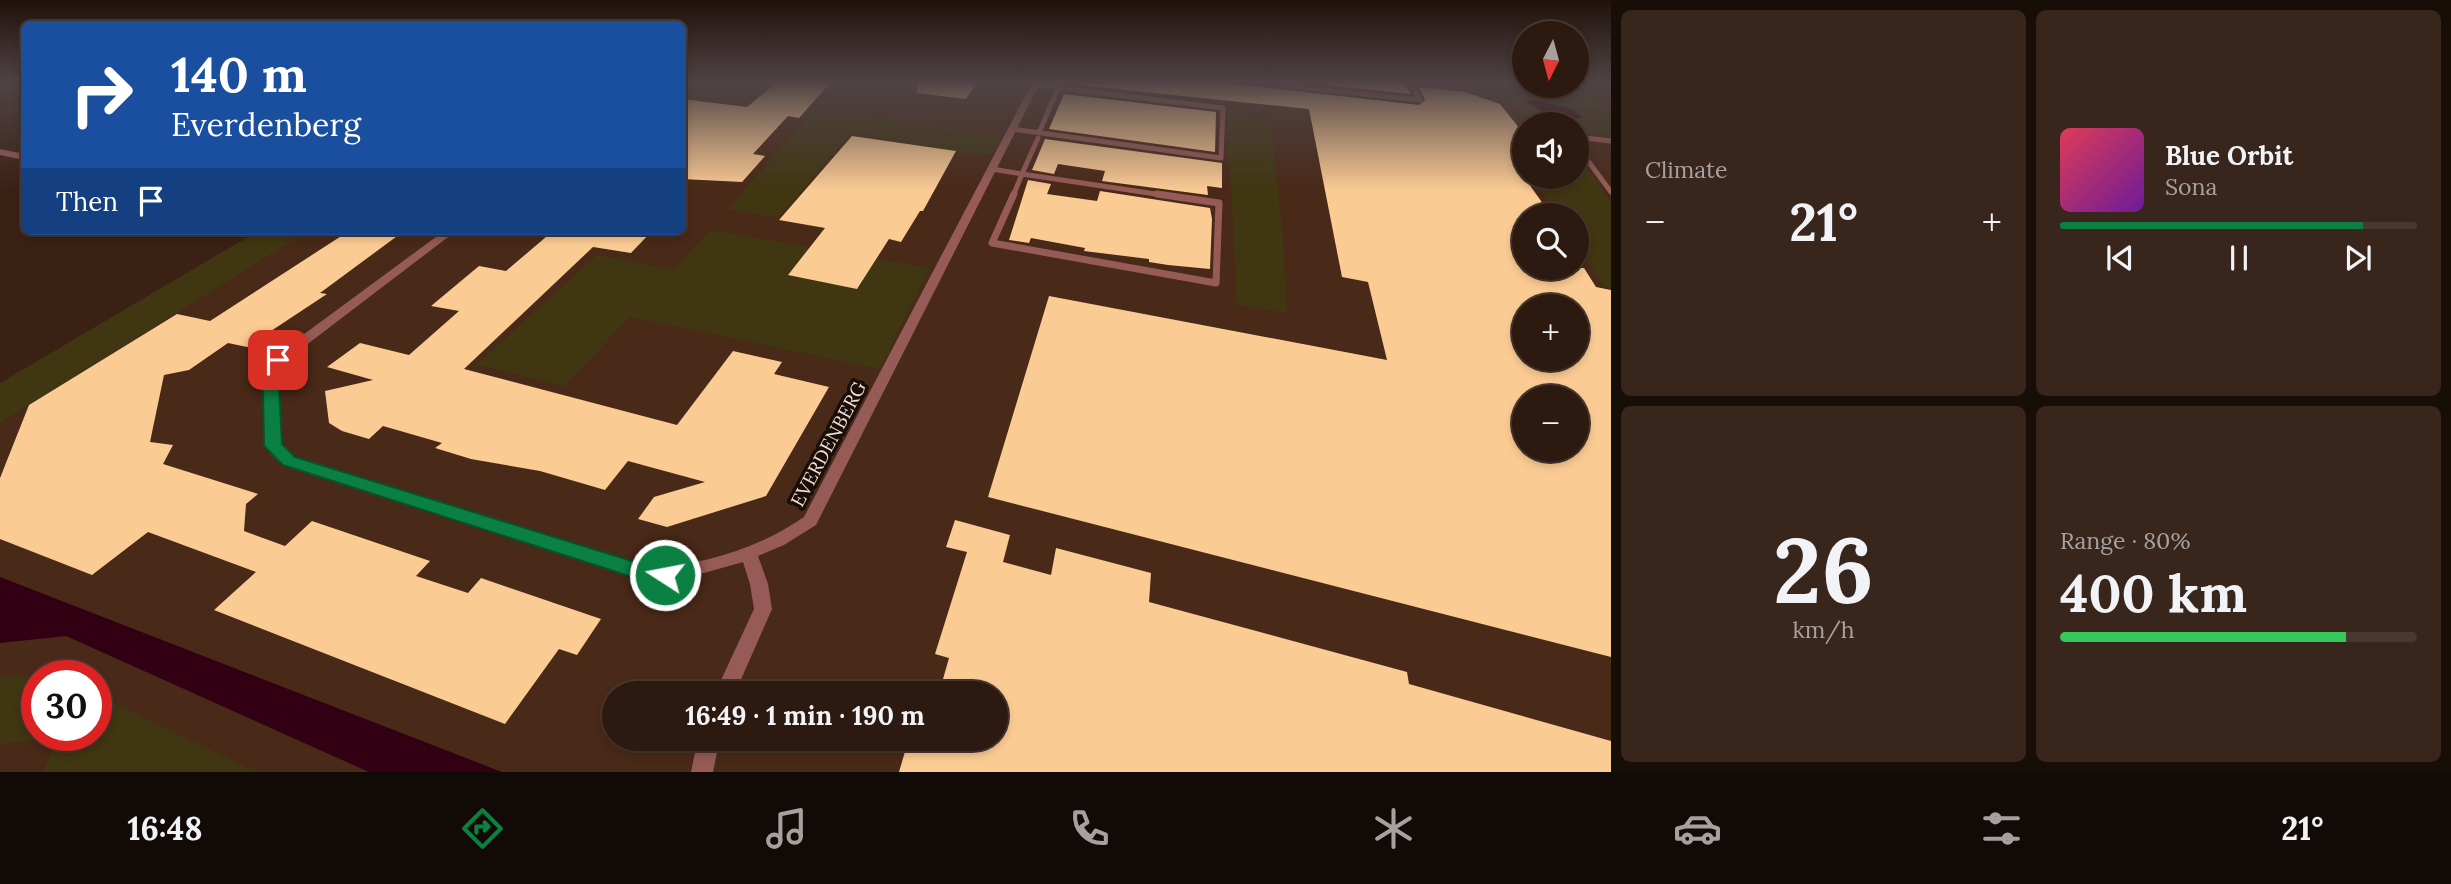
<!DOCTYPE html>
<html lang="en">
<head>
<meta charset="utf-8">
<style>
	body { margin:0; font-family:Lora,serif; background:#38261d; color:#f1f3f6; height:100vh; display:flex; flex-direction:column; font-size:26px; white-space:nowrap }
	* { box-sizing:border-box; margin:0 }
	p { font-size:23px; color:#a6a09e }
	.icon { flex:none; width:38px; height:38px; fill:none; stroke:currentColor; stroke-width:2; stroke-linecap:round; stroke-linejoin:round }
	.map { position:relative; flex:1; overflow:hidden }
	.drawer { display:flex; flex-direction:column; gap:10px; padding:10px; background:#180e08; width:840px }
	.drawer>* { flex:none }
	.guide { position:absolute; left:21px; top:21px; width:665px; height:214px; border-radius:10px; box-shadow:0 4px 10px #0003,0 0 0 2px #48382f; background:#1a4fa0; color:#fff; overflow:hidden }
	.needle { width:46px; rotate:186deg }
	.controls { position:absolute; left:1512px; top:21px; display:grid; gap:14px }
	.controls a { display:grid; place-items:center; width:77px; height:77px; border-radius:50%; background:#2c190f; box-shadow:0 4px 10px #0003,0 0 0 2px #48382f; font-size:35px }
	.speed { position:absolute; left:21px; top:660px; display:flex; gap:14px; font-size:35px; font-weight:700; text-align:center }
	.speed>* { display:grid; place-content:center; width:91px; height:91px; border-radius:50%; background:#2c190f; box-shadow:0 4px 10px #0003,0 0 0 2px #48382f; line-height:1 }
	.speed .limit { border:10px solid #d22; background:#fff; color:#111 }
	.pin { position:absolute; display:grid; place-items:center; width:60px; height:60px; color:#fff; margin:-30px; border-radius:14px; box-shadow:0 4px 10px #0006 }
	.me { position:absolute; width:77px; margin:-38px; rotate:281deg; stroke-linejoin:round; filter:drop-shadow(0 0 5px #0008) }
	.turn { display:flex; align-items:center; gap:24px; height:147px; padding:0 35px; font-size:32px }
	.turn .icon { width:91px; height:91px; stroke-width:2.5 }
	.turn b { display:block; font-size:49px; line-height:60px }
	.then { display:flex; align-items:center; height:66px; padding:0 35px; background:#0003; gap:14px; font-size:26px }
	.big { font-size:52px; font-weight:700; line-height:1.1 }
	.drawer .card { flex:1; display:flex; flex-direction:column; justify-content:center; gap:10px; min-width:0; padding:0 24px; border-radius:10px; background:#38261d }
	.drawer .dial { align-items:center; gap:0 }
	.dial b { font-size:91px; line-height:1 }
	.song { display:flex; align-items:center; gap:21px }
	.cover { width:84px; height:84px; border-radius:10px; background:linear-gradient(135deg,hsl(350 70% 55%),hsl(280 70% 35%)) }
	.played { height:7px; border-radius:4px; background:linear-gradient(90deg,#0b8043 85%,#48382f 85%) }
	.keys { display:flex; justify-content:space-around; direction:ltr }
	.heat { display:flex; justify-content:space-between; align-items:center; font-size:38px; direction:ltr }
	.charge { height:10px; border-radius:5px; background:linear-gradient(90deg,#34c759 80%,#48382f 0) }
	.drawer .tiles { flex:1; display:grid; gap:10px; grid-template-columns:repeat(2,1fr) }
	.trip { position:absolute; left:602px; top:681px; width:406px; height:70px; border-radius:35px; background:#2c190f; box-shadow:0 4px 10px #0003,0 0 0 2px #48382f; font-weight:700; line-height:70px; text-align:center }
	.tabs { display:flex; height:112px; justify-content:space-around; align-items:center; background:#120a06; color:#a6a09e }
	.tabs .icon { width:49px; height:49px }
	.tabs .on { color:#0b8043 }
	.tabs b { font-size:32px; color:#f1f3f6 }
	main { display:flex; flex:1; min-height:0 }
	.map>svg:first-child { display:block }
	.built { fill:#492917; fill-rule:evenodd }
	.green { fill:#403611 }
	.water { fill:#330013 }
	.building { fill:#fbcb94; fill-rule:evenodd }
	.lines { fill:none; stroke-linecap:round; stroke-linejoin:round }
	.lane-far1 { stroke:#965b57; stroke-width:5 }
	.lane { stroke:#965b57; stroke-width:7 }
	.street { fill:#965b57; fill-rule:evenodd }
	.route { fill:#0b8043; stroke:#07532c; stroke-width:2 }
	.labels { text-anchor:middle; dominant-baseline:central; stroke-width:7; stroke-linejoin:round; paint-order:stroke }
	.street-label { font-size:19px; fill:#f1dfd6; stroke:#1a0e08 }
</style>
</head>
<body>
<main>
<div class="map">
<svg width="1611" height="772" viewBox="0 0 1611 772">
	<rect width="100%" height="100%" fill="#3b2114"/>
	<path class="built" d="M683 83H1524V86L1611 83V772H0V408L293 231H682ZM1524 124H1577V177H1524ZM1524 215H1577V268H1524ZM1524 306H1577V359H1524ZM1524 397H1577V450H1524ZM37 676H96V735H37ZM614 693H996V738H614Z"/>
	<path class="green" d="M1424 83H1489L1499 89 1611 83V89H1585L1611 113V137L1577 133V124H1533L1505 99Z
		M1227 108 1271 127 1283 235 1287 313 1237 305 1230 167 1226 153Z
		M815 111 1003 135 992 154 977 155 851 133 778 218 727 209Z
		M1577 155 1611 201V288L1604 287 1577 245V236L1589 237 1572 210 1552 207 1533 177H1577Z
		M711 230 930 268 880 369 630 317 565 386 476 365 597 255 673 270Z
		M258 231H308L0 423V383Z
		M51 674 55 675 37 676V735H96V695L257 772H42L53 749 39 740 0 744V677Z"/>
	<path class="water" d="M1536 100 1572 109 1582 117C1563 127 1541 111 1526 101Z
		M0 577 502 772H369L66 636 0 643Z"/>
	<path class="building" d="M776 83H830L799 118 788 116 753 154 765 156 742 182 682 179V99L747 107Z
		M918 83H977L966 99 917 93Z
		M1225 83 1419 105 1425 100 1419 87 1465 92 1500 104 1524 134V177L1551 215H1524V268H1584L1596 287 1611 290V657L988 497 1049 296 1387 360 1368 282 1342 277 1309 109 1068 84ZM1524 306H1577V359H1524ZM1524 397H1577V450H1524Z
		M1325 83H1404L1411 94 1325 85Z
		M1064 94 1216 112 1215 152 1049 129Z
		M852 136 956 151 923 211H920L901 242 889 239 857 289 788 275 825 228 779 220Z
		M1045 139 1222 163V188L1207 186 1208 195 1102 181 1105 171 1058 164 1054 174 1032 170Z
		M1028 180 1051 184 1047 194 1097 201 1100 191 1210 208 1212 219 1210 269 1168 265 1149 262V259L1084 251 1085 248 1031 238 1029 243 1009 240Z
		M349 231H404L320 293 327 294 247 347 228 343 189 370 164 375 150 442 173 445 163 464 258 494 246 504 244 531 285 546 312 521 430 561 416 576 468 593 481 578 601 619 577 655 559 649 505 724 214 610 256 572 148 532 92 575 0 539V478L29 405 177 314 210 321Z
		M553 231H652L631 253 593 247 464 369 677 425 733 351 782 362 774 374 829 387 766 496 667 527 638 519 654 497 705 482 628 461 605 490 540 471 471 459 435 448 442 443 383 426 369 439 342 431 329 423 325 391 373 380 327 367 360 343 409 355 459 311 431 306 479 266 506 271Z
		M955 520 1010 535 1003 562 1051 575 1056 548 1151 573 1149 602 1407 672 1409 684 1611 741V772H899L909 738H996V693H939L949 658 935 654 967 552 946 547Z"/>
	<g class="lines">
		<path class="lane-far1" d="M1257 83 1420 100 1411 83
			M1012 129 1221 158 1223 108 1035 85
			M1039 133 1060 83
			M1577 137 1611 141
			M1577 146 1611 192
			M992 169 1022 174
			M1022 174 1169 196
			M1022 174 1038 138
			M1013 196 1022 174"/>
		<path class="lane" d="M1014 194 992 243 1216 283 1219 203 1157 194"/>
		<path class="street" d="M1032 83H1040L816 525 784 545 758 556 768 584 772 609 735 693H715L754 609 750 584 743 562 686 578 648 581 299 471C287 467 274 461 268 450 259 434 265 373 273 357L444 231H456L284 362 278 387 281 445C288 455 299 459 310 463L648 567C703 566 759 548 804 517Z
			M0 149 24 154V160L0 155Z
			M698 738H720L713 772H691Z"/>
	</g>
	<linearGradient id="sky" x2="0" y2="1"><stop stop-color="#20120b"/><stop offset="0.43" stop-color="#4f4345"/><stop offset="1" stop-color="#4f4345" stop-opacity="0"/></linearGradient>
	<rect width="1611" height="191" fill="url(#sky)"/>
	<path class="route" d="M278 356 286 360 279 387 282 444 295 457 648 566 672 570 675 575 672 581 648 582 283 465 264 446 263 387 270 360Z"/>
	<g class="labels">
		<g class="street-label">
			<text transform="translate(828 444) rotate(-62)">EVERDENBERG</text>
		</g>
	</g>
</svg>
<div class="controls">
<a><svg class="needle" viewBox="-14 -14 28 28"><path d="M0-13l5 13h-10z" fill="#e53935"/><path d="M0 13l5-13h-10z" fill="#a6a09e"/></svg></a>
<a><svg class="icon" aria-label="sound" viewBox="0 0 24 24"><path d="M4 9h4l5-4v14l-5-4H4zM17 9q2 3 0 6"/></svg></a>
<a><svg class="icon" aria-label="search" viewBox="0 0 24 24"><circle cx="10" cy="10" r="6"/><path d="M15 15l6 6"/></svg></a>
<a>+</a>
<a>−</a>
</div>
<div class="speed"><div class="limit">30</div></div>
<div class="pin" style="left:278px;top:360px;background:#d93025"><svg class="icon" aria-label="arrive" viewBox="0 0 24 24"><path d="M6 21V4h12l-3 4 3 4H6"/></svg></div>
<svg class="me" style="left:665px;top:575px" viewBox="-20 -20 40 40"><circle r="17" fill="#0b8043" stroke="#fff" stroke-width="3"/><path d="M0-11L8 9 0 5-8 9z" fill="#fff"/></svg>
<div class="trip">16:49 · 1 min · 190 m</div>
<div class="guide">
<div class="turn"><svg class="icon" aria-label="right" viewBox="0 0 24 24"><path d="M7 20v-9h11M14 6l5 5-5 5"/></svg><div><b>140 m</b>Everdenberg</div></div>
<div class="then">Then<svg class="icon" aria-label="arrive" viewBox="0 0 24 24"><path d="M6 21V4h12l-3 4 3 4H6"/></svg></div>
</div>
</div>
<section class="drawer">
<div class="tiles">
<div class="card"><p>Climate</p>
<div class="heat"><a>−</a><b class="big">21°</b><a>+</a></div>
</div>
<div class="card">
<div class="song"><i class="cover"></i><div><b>Blue Orbit</b><p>Sona</p></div></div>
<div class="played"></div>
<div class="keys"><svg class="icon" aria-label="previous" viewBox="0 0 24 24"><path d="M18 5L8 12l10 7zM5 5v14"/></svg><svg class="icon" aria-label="pause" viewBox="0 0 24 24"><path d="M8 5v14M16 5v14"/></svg><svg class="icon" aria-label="next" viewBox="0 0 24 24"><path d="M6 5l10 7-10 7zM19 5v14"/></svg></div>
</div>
<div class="card dial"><b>26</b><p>km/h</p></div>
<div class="card"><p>Range · 80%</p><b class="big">400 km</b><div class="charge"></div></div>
</div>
</section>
</main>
<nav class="tabs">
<b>16:48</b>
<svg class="icon on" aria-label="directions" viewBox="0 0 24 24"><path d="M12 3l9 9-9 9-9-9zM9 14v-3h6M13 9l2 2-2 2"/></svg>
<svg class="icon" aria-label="music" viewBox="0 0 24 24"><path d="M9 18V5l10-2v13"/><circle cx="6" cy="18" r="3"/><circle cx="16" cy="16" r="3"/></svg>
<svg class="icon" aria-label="phone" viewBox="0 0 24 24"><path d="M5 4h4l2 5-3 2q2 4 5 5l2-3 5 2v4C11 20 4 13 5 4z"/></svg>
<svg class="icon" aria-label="climate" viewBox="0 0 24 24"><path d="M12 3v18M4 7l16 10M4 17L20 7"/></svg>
<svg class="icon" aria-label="car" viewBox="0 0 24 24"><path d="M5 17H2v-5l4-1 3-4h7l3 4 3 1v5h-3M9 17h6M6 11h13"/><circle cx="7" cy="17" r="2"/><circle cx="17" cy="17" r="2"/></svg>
<svg class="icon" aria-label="filters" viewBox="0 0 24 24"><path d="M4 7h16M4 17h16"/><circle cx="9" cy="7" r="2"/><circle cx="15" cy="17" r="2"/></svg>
<b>21°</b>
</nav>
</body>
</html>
